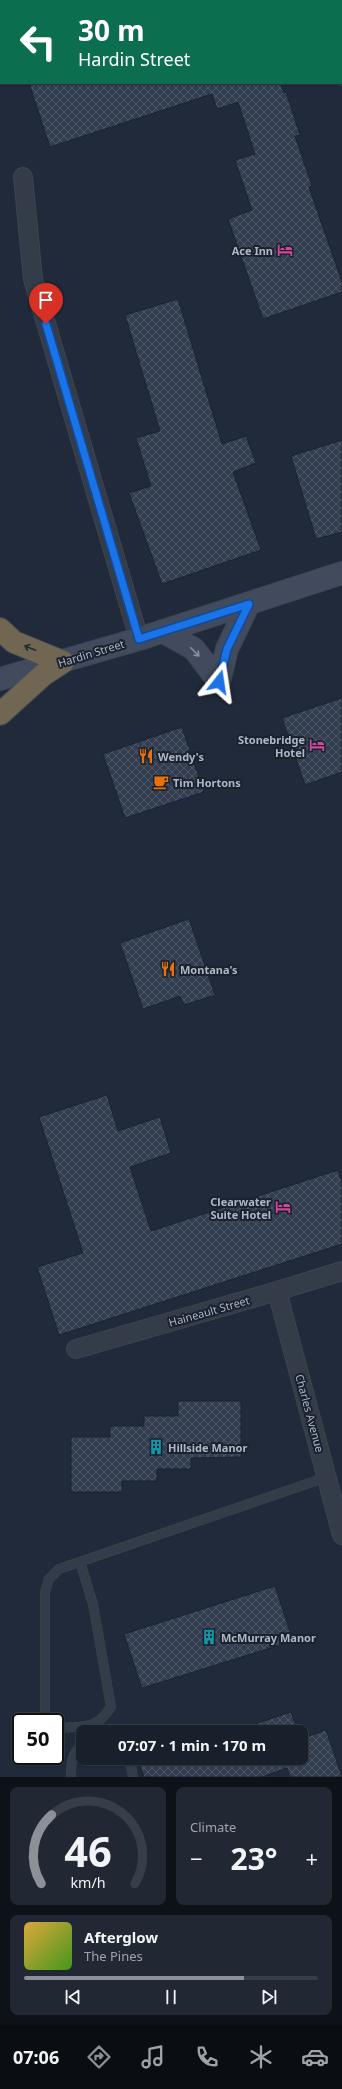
<!DOCTYPE html>
<html lang="en">
<head>
<meta charset="utf-8">
<style>
	body { margin:0; font-family:"Noto Sans",sans-serif; background:#212834; color:#f1f3f6; height:100vh; display:flex; flex-direction:column; font-size:15px; white-space:nowrap }
	* { box-sizing:border-box; margin:0 }
	p { font-size:13px; color:#9fa3a9 }
	.icon { flex:none; width:22px; height:22px; fill:none; stroke:currentColor; stroke-width:2; stroke-linecap:round; stroke-linejoin:round }
	.map { position:relative; height:1777px; overflow:hidden }
	.side { display:flex; flex-direction:column; gap:10px; padding:10px; background:#0d1218; flex:1 }
	.side>* { flex:none }
	.guide { position:absolute; left:0px; top:0px; width:342px; height:84px; box-shadow:0 1px 3px #0004,0 0 0 1px #363e48; background:#0b6e4f; color:#fff; overflow:hidden }
	.speed { position:absolute; left:12px; top:1713px; display:flex; gap:8px; font-size:20px; font-weight:700; text-align:center }
	.speed>* { display:grid; place-content:center; width:52px; height:52px; border-radius:50%; background:#18202c; box-shadow:0 1px 3px #0004,0 0 0 1px #363e48; line-height:1 }
	.speed .limit { border:2px solid #111; border-radius:6px; background:#fff; color:#111 }
	.pin { position:absolute; display:grid; place-items:center; width:34px; height:34px; color:#fff; margin:-41px -17px; border-radius:50% 50% 50% 0; rotate:-45deg; box-shadow:0 0 4px #0007 }
	.pin .icon { rotate:45deg }
	.me { position:absolute; width:44px; margin:-22px; rotate:15deg; stroke-linejoin:round; filter:drop-shadow(0 0 3px #0008) }
	.turn { display:flex; align-items:center; gap:14px; height:84px; padding:0 12px; font-size:18px }
	.turn .icon { width:52px; height:52px; stroke-width:2.5 }
	.turn b { display:block; font-size:28px; line-height:34px }
	.big { font-size:30px; font-weight:700; line-height:1.1 }
	.side .widget { flex:1; display:flex; flex-direction:column; justify-content:center; gap:6px; min-width:0; padding:0 14px; border-radius:8px; background:#212834 }
	.side .dial { align-items:center; gap:0 }
	.dial svg { height:104px; overflow:visible; fill:none; stroke:#363e48; stroke-width:7; stroke-linecap:round; text-anchor:middle }
	.dial text { fill:#f1f3f6; stroke:none }
	.song { display:flex; align-items:center; gap:12px }
	.cover { width:48px; height:48px; border-radius:6px; background:linear-gradient(135deg,hsl(40 70% 55%),hsl(100 70% 35%)) }
	.played { height:4px; border-radius:2px; background:linear-gradient(90deg,#8c9099 75%,#363e48 75%) }
	.keys { display:flex; justify-content:space-around; direction:ltr }
	.heat { display:flex; justify-content:space-between; align-items:center; font-size:22px; direction:ltr }
	.side .tiles { flex:1; display:grid; gap:10px; grid-template-columns:1fr 1fr }
	.widget:last-child { grid-column:span 2 }
	.trip { position:absolute; left:76px; top:1725px; width:232px; height:40px; border-radius:8px; background:#18202c; box-shadow:0 1px 3px #0004,0 0 0 1px #363e48; font-weight:700; line-height:40px; text-align:center }
	.tab-bar { display:flex; height:64px; justify-content:space-around; align-items:center; background:#0a0d12; color:#9fa3a9 }
	.tab-bar .icon { width:28px; height:28px }
	.tab-bar .active { color:#8c9099 }
	.tab-bar b { font-size:18px; color:#f1f3f6 }
	.map>svg:first-child { display:block }
	.building { fill:url(#building-cross-hatch); stroke:#1c2331 }
	.lines { fill:none; stroke-linecap:round; stroke-linejoin:round }
	.lane-casing { stroke:#3d4553; stroke-width:10 }
	.street-casing { stroke:#3d4553; stroke-width:20 }
	.secondary-casing { stroke:#3d4553; stroke-width:24 }
	.highway-casing { stroke:#3f4655; stroke-width:24 }
	.lane { stroke:#343c4a; stroke-width:9 }
	.street { stroke:#343c4a; stroke-width:18 }
	.secondary { stroke:#424b5d; stroke-width:22 }
	.highway { stroke:#706651; stroke-width:22 }
	.oneway { stroke:#232832 }
	.oneway2 { stroke:#8991a1 }
	.route-casing { stroke:#114b97; stroke-width:10 }
	.route { stroke:#1a73e8; stroke-width:7 }
	.labels { text-anchor:middle; dominant-baseline:central; stroke-width:4; stroke-linejoin:round; paint-order:stroke }
	.poi-label { font-size:11px; font-weight:bold; fill:#afb6c6; stroke:#1a212f; text-anchor:start }
	.street-label { font-size:11px; fill:#afb6c6; stroke:#1a212f }
</style>
</head>
<body>
<div class="map">
<svg width="342" height="1777" viewBox="0 0 342 1777">
	<defs>
		<pattern id="building-cross-hatch" width="8" height="8" patternUnits="userSpaceOnUse"><rect width="8" height="8" fill="#323d50"/><path d="M0 0l8 8M0 8l8-8" fill="none" stroke="#4d5768"/></pattern>
	</defs>
	<rect width="100%" height="100%" fill="#202a3a"/>
	<path class="building" d="M29 83H280L284 93 286 92 300 135 295 136 312 186 309 187 342 282V292L263 319 228 219 252 210 235 160 255 154 238 102 217 109 212 94 50 147Z
		M178 299 222 444 246 436 256 463 233 472 261 550 162 584 129 493 151 486 136 438 160 431 125 315Z
		M342 440V532L316 539 291 456Z
		M342 698V772L305 785 282 718Z
		M182 727 204 792 125 818 103 754Z
		M189 919 215 995 184 1005 180 996 143 1009 120 943Z
		M107 1095 118 1131 160 1117 171 1153 130 1167 151 1231 338 1170 342 1183V1244L59 1335 37 1267 83 1253 39 1117Z
		M178 1401H241V1457L191 1458V1469H157V1481H122V1492H71V1437H110V1426H144V1416H178Z
		M275 1586 293 1641 142 1688 124 1634Z
		M291 1712 298 1732H231Z
		M326 1730 342 1777H290L287 1768 262 1777H144L139 1763 154 1758H301V1739Z"/>
	<g class="lines">
		<g class="lane-casing">
			<path id="lane" d="M50 1722 45 1715V1592L49 1579 59 1569 327 1477
				M55 1726 59 1728C85 1726 96 1730 111 1707L93 1604 80 1562
				M126 1758 131 1766 133 1777
				M71 1777C71 1764 71 1753 83 1745"/>
		</g>
		<g class="street-casing">
			<path id="street" d="M317 0 318 1
				M341 73 342 76
				M23 177 33 279 139 639
				M277 1291 342 1535
				M76 1349 277 1291 342 1271"/>
		</g>
		<g class="secondary-casing">
			<path id="secondary" d="M162 631 194 649 219 682
				M0 679 139 639 342 573
				M219 682 227 649 249 603"/>
		</g>
		<g class="highway-casing">
			<path id="highway" d="M0 629 14 642 63 662
				M0 714 43 675 63 662"/>
		</g>
		<use href="#lane" class="lane"/>
		<use href="#street" class="street"/>
		<use href="#secondary" class="secondary"/>
		<use href="#highway" class="highway"/>
	</g>
	<defs><path id="oneway-shaft" d="M-6 0H5M1.5-3L5.5 0L1.5 3" fill="none" stroke-width="1.6" stroke-linecap="round" stroke-linejoin="round"/></defs>
	<use class="oneway" href="#oneway-shaft" transform="translate(30 648) rotate(-158)"/>
	<use class="oneway2" href="#oneway-shaft" transform="translate(195 652) rotate(45)"/>
	<g class="lines">
		<g class="route-casing">
			<path id="route" d="M46 324 139 639 249 604 227 649 219 682"/>
		</g>
		<use href="#route" class="route"/>
	</g>
	<defs>
		<g id="hotel-bare" transform="scale(1.2)"><path d="M-6-4.5h1.5V1H6V5H4.5V3h-9V5H-6ZM-4 0a1.8 1.8 0 1 1 3.6 0ZM.5 0V-2.5h3Q6-2.5 6 0Z" fill="#d1479c" stroke="#1a212f" stroke-width="2.5" paint-order="stroke"/></g>
		<g id="restaurant-bare" transform="scale(1.2)"><path d="M-5-6h1v4h1v-4h1v4h1v-4h1v5L-1.5 .5V6h-2V.5L-5-1ZM5-6V6H3V1.5H1.5Q1.5-4 5-6Z" fill="#e8710a" stroke="#1a212f" stroke-width="2.5" paint-order="stroke"/></g>
		<g id="cafe-bare" transform="scale(1.2)"><path d="M-5.5-4.5H6V0H3Q3 3.5 0 3.5H-2.5Q-5.5 3.5-5.5 0ZM3-3.2v2h1.7v-2ZM-6 4.5H4V6H-6Z" fill="#e8710a" stroke="#1a212f" stroke-width="2.5" paint-order="stroke"/></g>
		<g id="building-bare" transform="scale(1.2)"><path d="M-4-6H4V6H1V3H-1V6H-4ZM-2.5-4.3h1.7v1.8h-1.7ZM.8-4.3h1.7v1.8H.8ZM-2.5-1h1.7V.8h-1.7ZM.8-1h1.7V.8H.8Z" fill="#0f9aa8" stroke="#1a212f" stroke-width="2.5" paint-order="stroke"/></g>
	</defs>
	<g fill-rule="evenodd">
		<use href="#hotel-bare" x="285" y="250"/>
		<use href="#hotel-bare" x="317" y="745"/>
		<use href="#restaurant-bare" x="146" y="756"/>
		<use href="#cafe-bare" x="161" y="782"/>
		<use href="#restaurant-bare" x="168" y="969"/>
		<use href="#hotel-bare" x="283" y="1207"/>
		<use href="#building-bare" x="156" y="1447"/>
		<use href="#building-bare" x="209" y="1637"/>
	</g>
	<g class="labels">
		<g class="poi-label">
			<text x="273" y="250" text-anchor="end">Ace Inn</text>
			<text x="305" y="739" text-anchor="end">Stonebridge<tspan x="305" dy="13">Hotel</tspan></text>
			<text x="158" y="756">Wendy's</text>
			<text x="173" y="782">Tim Hortons</text>
			<text x="180" y="969">Montana's</text>
			<text x="271" y="1201" text-anchor="end">Clearwater<tspan x="271" dy="13">Suite Hotel</tspan></text>
			<text x="168" y="1447">Hillside Manor</text>
			<text x="221" y="1637">McMurray Manor</text>
		</g>
		<g class="street-label">
			<text transform="translate(91 653) rotate(-17)">Hardin Street</text>
			<text transform="translate(209 1311) rotate(-16)">Haineault Street</text>
			<text transform="translate(310 1413) rotate(75)">Charles Avenue</text>
		</g>
	</g>
</svg>
<div class="speed"><div class="limit">50</div></div>
<div class="pin" style="left:46px;top:324px;background:#d93025"><svg class="icon" aria-label="arrive" viewBox="0 0 24 24"><path d="M6 21V4h12l-3 4 3 4H6"/></svg></div>
<svg class="me" style="left:219px;top:682px" viewBox="-20 -20 40 40"><path d="M0-17L14 15 0 8-14 15z" fill="#1a73e8" stroke="#fff" stroke-width="4"/></svg>
<div class="trip">07:07 · 1 min · 170 m</div>
<div class="guide">
<div class="turn"><svg class="icon" aria-label="left" viewBox="0 0 24 24"><path d="M17 20v-9H6M10 6l-5 5 5 5"/></svg><div><b>30 m</b>Hardin Street</div></div>
</div>
</div>
<section class="side">
<div class="tiles">
<div class="widget dial"><svg viewBox="0 0 100 80">
<path d="M14 69A42 42 0 1 1 86 69"/>
<path d="M14 69A42 42 0 0 1 22 16" stroke="#8c9099"/>
<text x="50" y="56" font-size="32" font-weight="700">46</text>
<text x="50" y="72" font-size="11">km/h</text>
</svg></div>
<div class="widget"><p>Climate</p>
<div class="heat"><a>−</a><b class="big">23°</b><a>+</a></div>
</div>
<div class="widget">
<div class="song"><i class="cover"></i><div><b>Afterglow</b><p>The Pines</p></div></div>
<div class="played"></div>
<div class="keys"><svg class="icon" aria-label="previous" viewBox="0 0 24 24"><path d="M18 5L8 12l10 7zM5 5v14"/></svg><svg class="icon" aria-label="pause" viewBox="0 0 24 24"><path d="M8 5v14M16 5v14"/></svg><svg class="icon" aria-label="next" viewBox="0 0 24 24"><path d="M6 5l10 7-10 7zM19 5v14"/></svg></div>
</div>
</div>
</section>
<nav class="tab-bar">
<b>07:06</b>
<svg class="icon active" aria-label="directions" viewBox="0 0 24 24"><path d="M12 3l9 9-9 9-9-9zM9 14v-3h6M13 9l2 2-2 2"/></svg>
<svg class="icon" aria-label="music" viewBox="0 0 24 24"><path d="M9 18V5l10-2v13"/><circle cx="6" cy="18" r="3"/><circle cx="16" cy="16" r="3"/></svg>
<svg class="icon" aria-label="phone" viewBox="0 0 24 24"><path d="M5 4h4l2 5-3 2q2 4 5 5l2-3 5 2v4C11 20 4 13 5 4z"/></svg>
<svg class="icon" aria-label="climate" viewBox="0 0 24 24"><path d="M12 3v18M4 7l16 10M4 17L20 7"/></svg>
<svg class="icon" aria-label="car" viewBox="0 0 24 24"><path d="M5 17H2v-5l4-1 3-4h7l3 4 3 1v5h-3M9 17h6M6 11h13"/><circle cx="7" cy="17" r="2"/><circle cx="17" cy="17" r="2"/></svg>
</nav>
</body>
</html>
